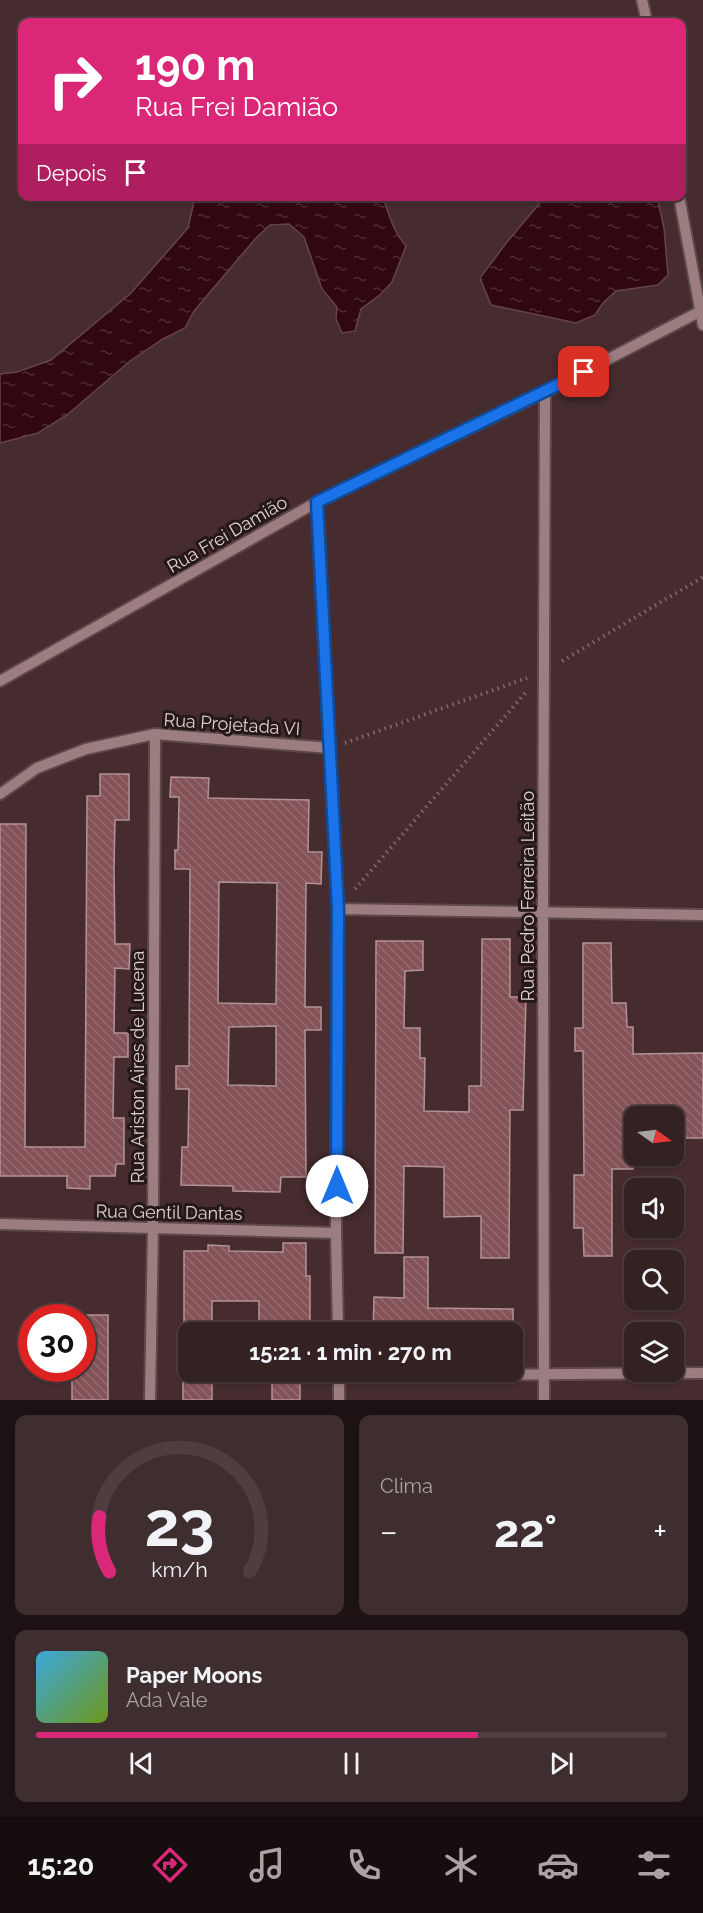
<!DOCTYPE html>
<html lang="pt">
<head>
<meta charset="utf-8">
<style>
	body { margin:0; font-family:Raleway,sans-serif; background:#3f2e2f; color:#f1f3f6; height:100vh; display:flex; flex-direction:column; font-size:22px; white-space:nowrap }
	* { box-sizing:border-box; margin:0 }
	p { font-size:20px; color:#a9a3a5 }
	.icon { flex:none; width:33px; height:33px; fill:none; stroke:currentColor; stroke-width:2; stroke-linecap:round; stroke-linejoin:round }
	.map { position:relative; height:1400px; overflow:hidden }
	.details { display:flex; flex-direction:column; gap:15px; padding:15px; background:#1d1213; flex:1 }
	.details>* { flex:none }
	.guide { position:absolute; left:18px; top:18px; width:668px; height:183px; border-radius:12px; box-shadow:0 2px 4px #0004,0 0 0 2px #4e3e40; background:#db2777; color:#fff; overflow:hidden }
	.needle { width:39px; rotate:104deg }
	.fabs { position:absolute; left:624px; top:1106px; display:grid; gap:12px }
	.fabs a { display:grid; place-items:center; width:60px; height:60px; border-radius:12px; background:#342122; box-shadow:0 2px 4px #0004,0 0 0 2px #4e3e40; font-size:30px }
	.speed { position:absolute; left:18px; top:1304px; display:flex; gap:12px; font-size:30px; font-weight:700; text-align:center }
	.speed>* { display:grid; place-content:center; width:78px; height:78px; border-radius:50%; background:#342122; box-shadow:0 2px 4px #0004,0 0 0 2px #4e3e40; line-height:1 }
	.speed .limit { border:9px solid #d22; background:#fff; color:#111 }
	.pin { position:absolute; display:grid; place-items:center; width:51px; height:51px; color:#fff; margin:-26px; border-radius:12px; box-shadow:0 3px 9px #0006 }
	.me { position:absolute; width:66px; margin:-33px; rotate:0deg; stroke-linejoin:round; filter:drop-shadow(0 0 4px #0008) }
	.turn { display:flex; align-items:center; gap:21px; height:126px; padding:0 18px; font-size:27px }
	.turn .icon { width:78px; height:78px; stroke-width:2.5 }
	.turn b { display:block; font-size:42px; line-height:51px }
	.then { display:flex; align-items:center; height:57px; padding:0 18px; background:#0003; gap:12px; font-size:22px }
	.big { font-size:45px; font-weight:700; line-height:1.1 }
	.details .widget { flex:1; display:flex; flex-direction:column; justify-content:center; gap:9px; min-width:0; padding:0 21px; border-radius:12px; background:#3f2e2f }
	.details .dial { align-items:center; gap:0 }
	.dial svg { height:156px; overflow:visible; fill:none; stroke:#4e3e40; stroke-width:7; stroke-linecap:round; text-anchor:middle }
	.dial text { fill:#f1f3f6; stroke:none }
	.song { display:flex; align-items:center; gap:18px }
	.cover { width:72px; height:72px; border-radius:9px; background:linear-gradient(135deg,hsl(200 70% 55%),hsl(80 70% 35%)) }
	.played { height:6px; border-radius:3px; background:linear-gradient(90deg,#db2777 70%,#4e3e40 70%) }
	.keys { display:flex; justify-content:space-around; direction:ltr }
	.heat { display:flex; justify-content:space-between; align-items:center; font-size:33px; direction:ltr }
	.details .tiles { flex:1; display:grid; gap:15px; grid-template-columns:1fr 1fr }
	.widget:last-child { grid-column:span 2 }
	.trip { position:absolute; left:178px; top:1322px; width:345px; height:60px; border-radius:12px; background:#342122; box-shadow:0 2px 4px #0004,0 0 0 2px #4e3e40; font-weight:700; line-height:60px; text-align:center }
	.menu { display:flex; height:96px; justify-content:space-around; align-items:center; background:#150d0e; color:#a9a3a5 }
	.menu .icon { width:42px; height:42px }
	.menu .active { color:#db2777 }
	.menu b { font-size:27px; color:#f1f3f6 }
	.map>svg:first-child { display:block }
	.water { fill:url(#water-ripples); stroke:#66434a; stroke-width:1.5 }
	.building { fill:url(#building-back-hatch); stroke:#b29294; stroke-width:1.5; fill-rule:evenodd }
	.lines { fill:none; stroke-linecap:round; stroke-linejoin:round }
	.minor-casing { stroke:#5e484b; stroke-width:14 }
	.path { stroke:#826b6d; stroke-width:4; stroke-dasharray:1.5 4.5; stroke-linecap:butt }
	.minor { stroke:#9d7e80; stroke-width:10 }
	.route-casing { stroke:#114b97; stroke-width:15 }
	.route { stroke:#1a73e8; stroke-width:10 }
	.labels { text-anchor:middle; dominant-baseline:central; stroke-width:6; stroke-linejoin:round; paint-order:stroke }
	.street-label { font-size:18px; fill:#e0ced0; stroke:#241819 }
</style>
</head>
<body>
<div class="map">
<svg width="703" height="1400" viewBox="0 0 703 1400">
	<defs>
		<pattern id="water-ripples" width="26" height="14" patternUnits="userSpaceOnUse" patternTransform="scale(1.5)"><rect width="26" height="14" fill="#310810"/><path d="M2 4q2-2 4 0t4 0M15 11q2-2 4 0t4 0" fill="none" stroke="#4f2b32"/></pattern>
		<pattern id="building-back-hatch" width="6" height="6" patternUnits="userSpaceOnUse" patternTransform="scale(1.5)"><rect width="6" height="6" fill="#845358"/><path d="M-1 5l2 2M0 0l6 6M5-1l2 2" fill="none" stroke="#956b6f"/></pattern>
	</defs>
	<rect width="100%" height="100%" fill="#462c2e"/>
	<path class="water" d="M195 197H383C389 215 393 231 406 246L392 282 381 294 361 309 355 331 342 333 336 319 337 307 322 289 304 237 289 224 270 225 256 238 194 311 185 328 163 339 130 361 67 415 38 433 0 443V374L17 372 51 360 131 293 188 228Z
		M545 197H657L664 228 668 275 658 285 616 291 603 303 595 315 576 323 491 305 480 278 507 242Z"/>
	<path class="building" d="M100 774H129V820H115L114 868 115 944H130L129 969 115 968 114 1033H128V1057H114L113 1118H124V1164H116L115 1176H90V1189L67 1188V1176H0V824H26L25 1147H85L87 796H100Z
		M171 777 209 778 208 798 309 800 308 852H322L321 884 306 883 305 1007H321V1030H305L306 1177H281L280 1192 233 1191V1186L181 1185 182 1147H188L189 1089H176V1066H189L190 869H175V850H178L179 797H170ZM219 882 277 883 276 1004 218 1003ZM276 1026V1086L228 1085 229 1027Z
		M482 939H510V997H526L523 1110H510L509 1258H481V1216L444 1217V1167L404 1166 403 1253H375L376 941H423V970L405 971 404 1028H420V1058H425L424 1111 469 1112V1086H481Z
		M583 943H611L612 1003H626L627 1027H633V1054L703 1053V1138H674V1116H633V1169H612V1256H584L583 1228H574V1175H584L583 1051H575V1028H583Z
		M283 1243H306V1276H310V1322H301L300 1332H259V1301H212V1332H184V1251H208V1245L229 1246V1251L283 1252Z
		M404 1257H428V1308L513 1309V1332H373L374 1297 404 1298Z
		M82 1315H108V1400H72V1368H82Z
		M183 1371H212V1400H183Z
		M272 1371H300V1400H272Z"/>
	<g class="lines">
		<g class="minor-casing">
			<path id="minor" d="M642 0 647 22
				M679 196 703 325
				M317 502 338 909 336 1233 338 1332
				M0 681 317 502 545 392 701 311
				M0 794 37 768 86 749 155 734 330 748
				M338 909 703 915
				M0 1224 336 1233
				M339 1371V1400
				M339 1376 703 1373
				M150 1400 153 1228 155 734
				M544 1400 543 912 545 392"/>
		</g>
		<path class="path" d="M562 661 703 577
			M345 743 527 678
			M355 889 527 691"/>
		<use href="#minor" class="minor"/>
	</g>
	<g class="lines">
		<g class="route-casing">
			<path id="route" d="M337 1186 338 909 317 502 584 372"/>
		</g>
		<use href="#route" class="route"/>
	</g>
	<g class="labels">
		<g class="street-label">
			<text transform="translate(227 534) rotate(-30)">Rua Frei Damião</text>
			<text transform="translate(232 724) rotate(4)">Rua Projetada VI</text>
			<text transform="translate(527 896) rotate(-90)">Rua Pedro Ferreira Leitão</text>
			<text transform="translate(137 1067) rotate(-90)">Rua Ariston Aires de Lucena</text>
			<text transform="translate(169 1212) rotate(1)">Rua Gentil Dantas</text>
		</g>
	</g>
</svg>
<div class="fabs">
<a><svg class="needle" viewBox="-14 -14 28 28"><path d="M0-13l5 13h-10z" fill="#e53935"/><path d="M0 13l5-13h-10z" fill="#a9a3a5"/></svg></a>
<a><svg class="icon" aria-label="sound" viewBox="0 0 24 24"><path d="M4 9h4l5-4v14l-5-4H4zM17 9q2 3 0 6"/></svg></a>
<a><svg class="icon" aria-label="search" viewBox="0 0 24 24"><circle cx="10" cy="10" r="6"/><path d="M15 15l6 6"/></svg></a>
<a><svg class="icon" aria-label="layers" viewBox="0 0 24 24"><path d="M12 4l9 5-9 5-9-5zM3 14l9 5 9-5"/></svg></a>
</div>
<div class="speed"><div class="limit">30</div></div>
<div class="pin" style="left:584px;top:372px;background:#d93025"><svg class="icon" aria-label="arrive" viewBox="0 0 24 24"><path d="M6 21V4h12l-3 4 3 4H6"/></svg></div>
<svg class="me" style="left:337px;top:1186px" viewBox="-20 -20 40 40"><circle r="19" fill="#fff"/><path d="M0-13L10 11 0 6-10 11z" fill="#1a73e8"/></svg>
<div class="trip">15:21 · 1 min · 270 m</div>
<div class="guide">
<div class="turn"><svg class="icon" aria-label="right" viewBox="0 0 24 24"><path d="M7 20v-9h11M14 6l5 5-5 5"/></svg><div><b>190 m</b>Rua Frei Damião</div></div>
<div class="then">Depois<svg class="icon" aria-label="arrive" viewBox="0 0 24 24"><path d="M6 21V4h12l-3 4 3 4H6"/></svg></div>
</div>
</div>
<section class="details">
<div class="tiles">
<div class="widget dial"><svg viewBox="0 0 100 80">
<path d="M14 69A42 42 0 1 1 86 69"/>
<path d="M14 69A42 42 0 0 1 9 41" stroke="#db2777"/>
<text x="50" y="56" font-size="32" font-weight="700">23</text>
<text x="50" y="72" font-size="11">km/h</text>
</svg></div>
<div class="widget"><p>Clima</p>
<div class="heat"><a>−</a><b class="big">22°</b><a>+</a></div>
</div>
<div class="widget">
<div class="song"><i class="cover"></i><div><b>Paper Moons</b><p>Ada Vale</p></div></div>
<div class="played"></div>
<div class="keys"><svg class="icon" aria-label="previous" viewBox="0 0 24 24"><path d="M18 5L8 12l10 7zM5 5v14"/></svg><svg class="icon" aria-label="pause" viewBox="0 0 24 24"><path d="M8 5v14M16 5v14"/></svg><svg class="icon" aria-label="next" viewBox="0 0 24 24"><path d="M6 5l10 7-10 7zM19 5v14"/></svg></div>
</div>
</div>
</section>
<nav class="menu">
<b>15:20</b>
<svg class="icon active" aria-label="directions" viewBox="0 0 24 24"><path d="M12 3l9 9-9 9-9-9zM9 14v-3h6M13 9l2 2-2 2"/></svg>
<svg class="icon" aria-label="music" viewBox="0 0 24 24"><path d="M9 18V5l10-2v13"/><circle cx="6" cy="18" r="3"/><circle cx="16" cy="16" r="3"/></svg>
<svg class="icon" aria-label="phone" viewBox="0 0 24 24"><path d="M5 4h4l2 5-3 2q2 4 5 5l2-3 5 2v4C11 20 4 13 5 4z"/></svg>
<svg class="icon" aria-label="climate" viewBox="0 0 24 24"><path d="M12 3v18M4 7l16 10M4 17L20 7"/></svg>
<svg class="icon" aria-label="car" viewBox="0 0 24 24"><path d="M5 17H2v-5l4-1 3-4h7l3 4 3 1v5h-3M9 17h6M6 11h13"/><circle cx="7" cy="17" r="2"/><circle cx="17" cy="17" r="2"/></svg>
<svg class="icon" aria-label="filters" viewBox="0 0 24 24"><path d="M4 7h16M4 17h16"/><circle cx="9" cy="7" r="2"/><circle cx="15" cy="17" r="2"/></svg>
</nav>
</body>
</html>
